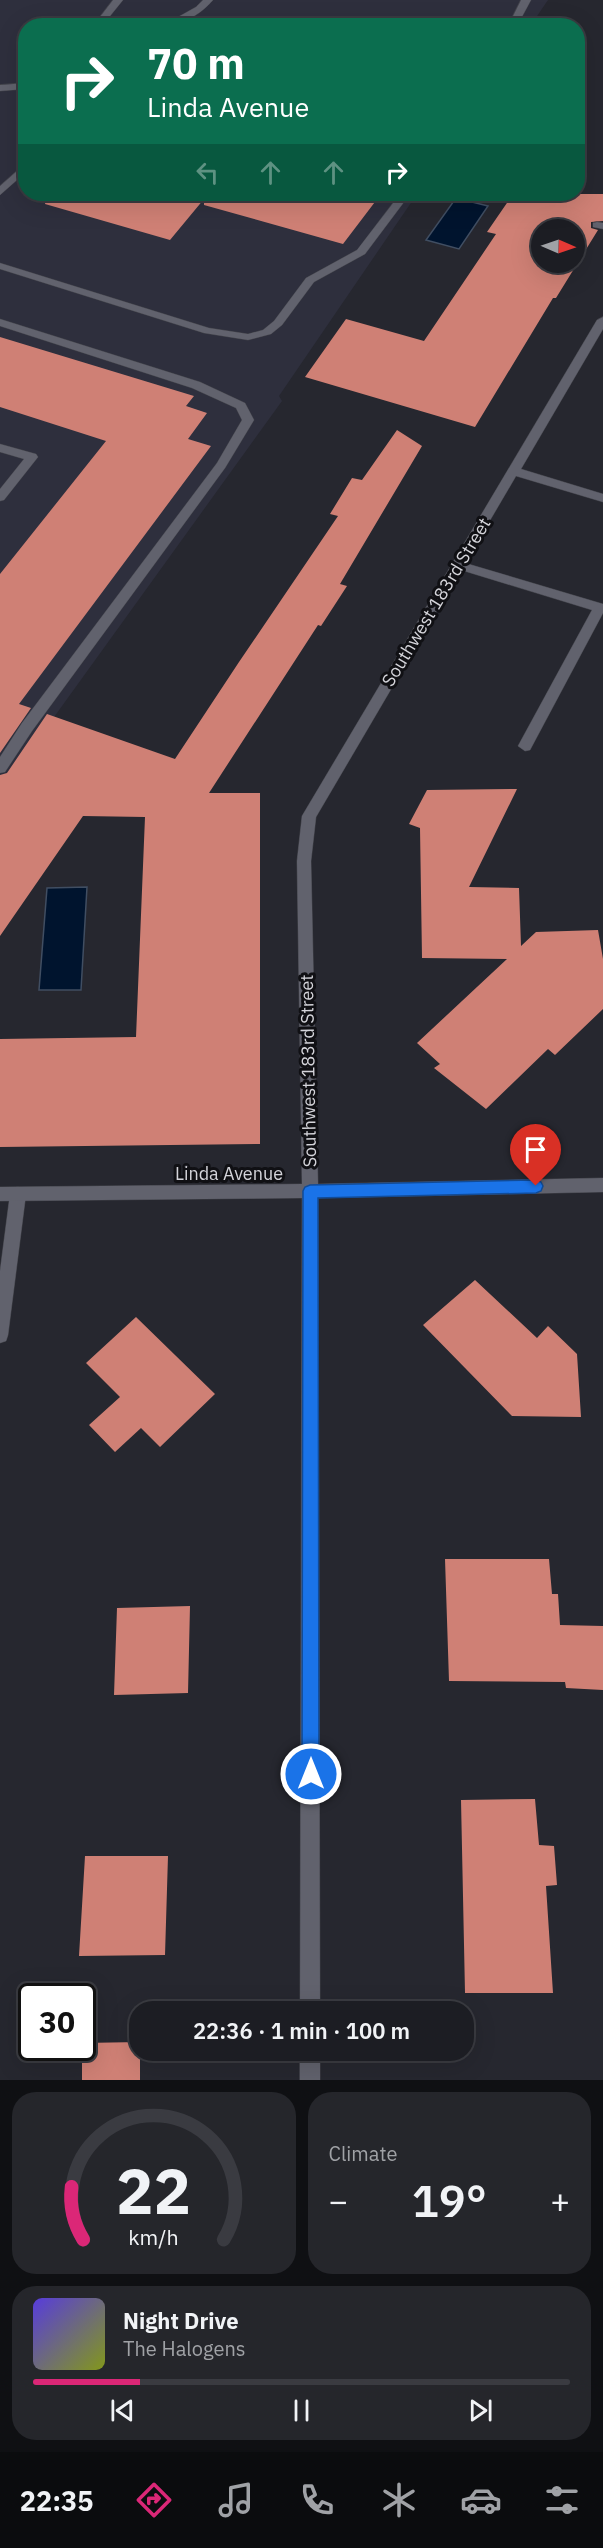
<!DOCTYPE html>
<html lang="en">
<head>
<meta charset="utf-8">
<style>
	body { margin:0; font-family:"IBM Plex Sans",sans-serif; background:#25262b; color:#f1f3f6; height:100vh; display:flex; flex-direction:column; font-size:22px; white-space:nowrap }
	* { box-sizing:border-box; margin:0 }
	p { font-size:20px; color:#a0a2a6 }
	.icon { flex:none; width:33px; height:33px; fill:none; stroke:currentColor; stroke-width:2; stroke-linecap:round; stroke-linejoin:round }
	.map { position:relative; height:2080px; overflow:hidden }
	.panel { display:flex; flex-direction:column; gap:12px; padding:12px; background:#0f1013; flex:1 }
	.panel>* { flex:none }
	.top-card { position:absolute; left:18px; top:18px; width:567px; height:183px; border-radius:24px; box-shadow:0 6px 24px #0002,0 0 0 2px #3a3b41; background:#0b6e4f; color:#fff; overflow:hidden }
	.needle { width:39px; rotate:92deg }
	.buttons { position:absolute; left:531px; top:219px; display:grid; gap:12px }
	.buttons a { display:grid; place-items:center; width:54px; height:54px; border-radius:50%; background:#1c1d23; box-shadow:0 6px 24px #0002,0 0 0 2px #3a3b41; font-size:30px }
	.speed { position:absolute; left:18px; top:1983px; display:flex; gap:12px; font-size:30px; font-weight:700; text-align:center }
	.speed>* { display:grid; place-content:center; width:78px; height:78px; border-radius:50%; background:#1c1d23; box-shadow:0 6px 24px #0002,0 0 0 2px #3a3b41; line-height:1 }
	.speed .limit { border:3px solid #111; border-radius:9px; background:#fff; color:#111 }
	.pin { position:absolute; display:grid; place-items:center; width:51px; height:51px; color:#fff; margin:-62px -26px; border-radius:50% 50% 50% 0; rotate:-45deg; box-shadow:0 0 6px #0007 }
	.pin .icon { rotate:45deg }
	.me { position:absolute; width:66px; margin:-33px; rotate:0deg; stroke-linejoin:round; filter:drop-shadow(0 0 4px #0008) }
	.turn { display:flex; align-items:center; gap:21px; height:126px; padding:0 30px; font-size:27px }
	.turn .icon { width:78px; height:78px; stroke-width:2.5 }
	.turn b { display:block; font-size:42px; line-height:51px }
	.lanes { display:flex; align-items:center; height:57px; padding:0 30px; background:#0003; justify-content:center; gap:30px; direction:ltr }
	.lanes .off { opacity:.35 }
	.big { font-size:45px; font-weight:600; line-height:1.1 }
	.panel .tile { flex:1; display:flex; flex-direction:column; justify-content:center; gap:9px; min-width:0; padding:0 21px; border-radius:24px; background:#25262b }
	.panel .dial { align-items:center; gap:0 }
	.dial svg { height:156px; overflow:visible; fill:none; stroke:#3a3b41; stroke-width:7; stroke-linecap:round; text-anchor:middle }
	.dial text { fill:#f1f3f6; stroke:none }
	.song { display:flex; align-items:center; gap:18px }
	.cover { width:72px; height:72px; border-radius:9px; background:linear-gradient(135deg,hsl(250 70% 55%),hsl(70 70% 35%)) }
	.played { height:6px; border-radius:3px; background:linear-gradient(90deg,#db2777 20%,#3a3b41 20%) }
	.keys { display:flex; justify-content:space-around; direction:ltr }
	.heat { display:flex; justify-content:space-between; align-items:center; font-size:33px; direction:ltr }
	.panel .tiles { flex:1; display:grid; gap:12px; grid-template-columns:1fr 1fr }
	.tile:last-child { grid-column:span 2 }
	.trip { position:absolute; left:129px; top:2001px; width:345px; height:60px; border-radius:24px; background:#1c1d23; box-shadow:0 6px 24px #0002,0 0 0 2px #3a3b41; font-weight:600; line-height:60px; text-align:center }
	.tab-bar { display:flex; height:96px; justify-content:space-around; align-items:center; background:#0b0c0e; color:#a0a2a6 }
	.tab-bar .icon { width:42px; height:42px }
	.tab-bar .current { color:#db2777 }
	.tab-bar b { font-size:27px; color:#f1f3f6 }
	.map>svg:first-child { display:block }
	.built { fill:#2e2f3d }
	.water { fill:#00142e; stroke:#404e62; stroke-width:1.5 }
	.building { fill:#cf8075; fill-rule:evenodd }
	.lines { fill:none; stroke-linecap:round; stroke-linejoin:round }
	.lane-casing { stroke:#42434a; stroke-width:1 }
	.street-casing { stroke:#42434a; stroke-width:1 }
	.lane { fill:#61626d; fill-rule:evenodd }
	.street { fill:#61626d; fill-rule:evenodd }
	.route { fill:#1a73e8; stroke:#114b97; stroke-width:1.5 }
	.labels { text-anchor:middle; dominant-baseline:central; stroke-width:6; stroke-linejoin:round; paint-order:stroke }
	.street-label { font-size:18px; fill:#d4d4da; stroke:#101014 }
</style>
</head>
<body>
<div class="map">
<svg width="603" height="2080" viewBox="0 0 603 2080">
	<rect width="100%" height="100%" fill="#26272f"/>
	<path class="built" d="M0 0H548L531 25 26 26V194H417L279 396 282 401 0 792Z"/>
	<path class="water" d="M456 198 488 206 459 249 426 240Z
		M87 887 81 990H39L47 888Z"/>
	<path class="building" d="M47 194H381L343 244 204 205V199L170 240 45 204Z
		M513 194H603V221L591 222V228L598 230 556 298H553L475 427 305 377 346 319 424 341 496 234 487 232ZM542 230H574V262H542Z
		M0 337 194 396 186 406 207 413 188 439 211 446 19 704 31 708 0 753V574L106 441 0 407Z
		M397 430 422 446 340 584 347 586 321 626 318 625 209 793H260V1144L0 1147V1039L136 1037 145 817 83 816 0 936V775L7 773 47 714 175 759 239 662 338 516 330 514 352 478 362 480Z
		M517 789 469 887 519 888 521 946 536 932 598 930 603 959V1009L555 1055 548 1049 486 1109 434 1068 440 1064 417 1043 507 959 422 958 420 828 409 824 427 790Z
		M475 1280 537 1338 548 1326 577 1354 581 1417 512 1416 423 1325Z
		M136 1317 215 1394 160 1447 141 1428 115 1452 89 1425 120 1397 86 1363Z
		M445 1559H549L552 1594H558L560 1625 603 1626V1690L566 1688 565 1682 449 1681Z
		M190 1606 188 1693 114 1695 117 1608Z
		M535 1799 539 1845 554 1846 557 1885 546 1886 553 1993H465L461 1800Z
		M85 1856H168L165 1955 79 1956Z
		M140 2042V2080H82V2043Z"/>
	<g class="lines">
		<g class="lane-casing">
			<path id="lane" d="M113 0H123L102 26H93Z
				M203 0H213C200 15 181 26 162 26L196 7Z
				M521 0H531L517 26H508Z
				M26 83V89L0 91V85Z
				M26 163V172L0 195V186Z
				M400 194H410L365 254 314 282 282 325 271 334 248 340 204 333 0 269V263L209 328 248 334 263 330 274 321 306 278 357 250Z
				M597 222 603 223V229L593 227V223Z
				M0 319 200 382 245 403 254 420 225 468 32 731 5 772 0 773V757L22 723 217 463 242 420 236 408 192 388 0 326Z
				M0 444 36 454 38 457 4 500 0 501V489L24 459 0 452Z
				M18 1187 24 1189 26 1194 8 1335 6 1341 0 1343V1271L10 1194 12 1189Z"/>
		</g>
		<g class="street-casing">
			<path id="street" d="M603 317V329L521 469 603 494V502L516 476 465 563 603 604V613L530 750 525 751 518 746 592 610 461 570 316 817 311 861 318 1184 603 1178V1192L318 1198 320 2012H300L302 1198 0 1201V1187L302 1184 297 861 302 816 597 320Z
				M300 2050H320V2080H300Z"/>
		</g>
		<use href="#lane" class="lane"/>
		<use href="#street" class="street"/>
	</g>
	<path class="route" d="M536 1180 541 1182 543 1186 541 1191 536 1193 318 1198 319 1774 317 1780 311 1783 305 1780 302 1774 303 1191 305 1187 310 1185Z"/>
	<g class="labels">
		<g class="street-label">
			<text transform="translate(436 602) rotate(-59)">Southwest 183rd Street</text>
			<text transform="translate(308 1071) rotate(-91)">Southwest 183rd Street</text>
			<text x="229" y="1173">Linda Avenue</text>
		</g>
	</g>
</svg>
<div class="buttons">
<a><svg class="needle" viewBox="-14 -14 28 28"><path d="M0-13l5 13h-10z" fill="#e53935"/><path d="M0 13l5-13h-10z" fill="#a0a2a6"/></svg></a>
</div>
<div class="speed"><div class="limit">30</div></div>
<div class="pin" style="left:536px;top:1186px;background:#d93025"><svg class="icon" aria-label="arrive" viewBox="0 0 24 24"><path d="M6 21V4h12l-3 4 3 4H6"/></svg></div>
<svg class="me" style="left:311px;top:1774px" viewBox="-20 -20 40 40"><circle r="17" fill="#1a73e8" stroke="#fff" stroke-width="3"/><path d="M0-11L8 9 0 5-8 9z" fill="#fff"/></svg>
<div class="trip">22:36 · 1 min · 100 m</div>
<div class="top-card">
<div class="turn"><svg class="icon" aria-label="right" viewBox="0 0 24 24"><path d="M7 20v-9h11M14 6l5 5-5 5"/></svg><div><b>70 m</b>Linda Avenue</div></div>
<div class="lanes"><svg class="icon off" aria-label="left" viewBox="0 0 24 24"><path d="M17 20v-9H6M10 6l-5 5 5 5"/></svg><svg class="icon off" aria-label="ahead" viewBox="0 0 24 24"><path d="M12 20V5M6 11l6-6 6 6"/></svg><svg class="icon off" aria-label="ahead" viewBox="0 0 24 24"><path d="M12 20V5M6 11l6-6 6 6"/></svg><svg class="icon" aria-label="right" viewBox="0 0 24 24"><path d="M7 20v-9h11M14 6l5 5-5 5"/></svg></div>
</div>
</div>
<section class="panel">
<div class="tiles">
<div class="tile dial"><svg viewBox="0 0 100 80">
<path d="M14 69A42 42 0 1 1 86 69"/>
<path d="M14 69A42 42 0 0 1 8 42" stroke="#db2777"/>
<text x="50" y="56" font-size="32" font-weight="700">22</text>
<text x="50" y="72" font-size="11">km/h</text>
</svg></div>
<div class="tile"><p>Climate</p>
<div class="heat"><a>−</a><b class="big">19°</b><a>+</a></div>
</div>
<div class="tile">
<div class="song"><i class="cover"></i><div><b>Night Drive</b><p>The Halogens</p></div></div>
<div class="played"></div>
<div class="keys"><svg class="icon" aria-label="previous" viewBox="0 0 24 24"><path d="M18 5L8 12l10 7zM5 5v14"/></svg><svg class="icon" aria-label="pause" viewBox="0 0 24 24"><path d="M8 5v14M16 5v14"/></svg><svg class="icon" aria-label="next" viewBox="0 0 24 24"><path d="M6 5l10 7-10 7zM19 5v14"/></svg></div>
</div>
</div>
</section>
<nav class="tab-bar">
<b>22:35</b>
<svg class="icon current" aria-label="directions" viewBox="0 0 24 24"><path d="M12 3l9 9-9 9-9-9zM9 14v-3h6M13 9l2 2-2 2"/></svg>
<svg class="icon" aria-label="music" viewBox="0 0 24 24"><path d="M9 18V5l10-2v13"/><circle cx="6" cy="18" r="3"/><circle cx="16" cy="16" r="3"/></svg>
<svg class="icon" aria-label="phone" viewBox="0 0 24 24"><path d="M5 4h4l2 5-3 2q2 4 5 5l2-3 5 2v4C11 20 4 13 5 4z"/></svg>
<svg class="icon" aria-label="climate" viewBox="0 0 24 24"><path d="M12 3v18M4 7l16 10M4 17L20 7"/></svg>
<svg class="icon" aria-label="car" viewBox="0 0 24 24"><path d="M5 17H2v-5l4-1 3-4h7l3 4 3 1v5h-3M9 17h6M6 11h13"/><circle cx="7" cy="17" r="2"/><circle cx="17" cy="17" r="2"/></svg>
<svg class="icon" aria-label="filters" viewBox="0 0 24 24"><path d="M4 7h16M4 17h16"/><circle cx="9" cy="7" r="2"/><circle cx="15" cy="17" r="2"/></svg>
</nav>
</body>
</html>
